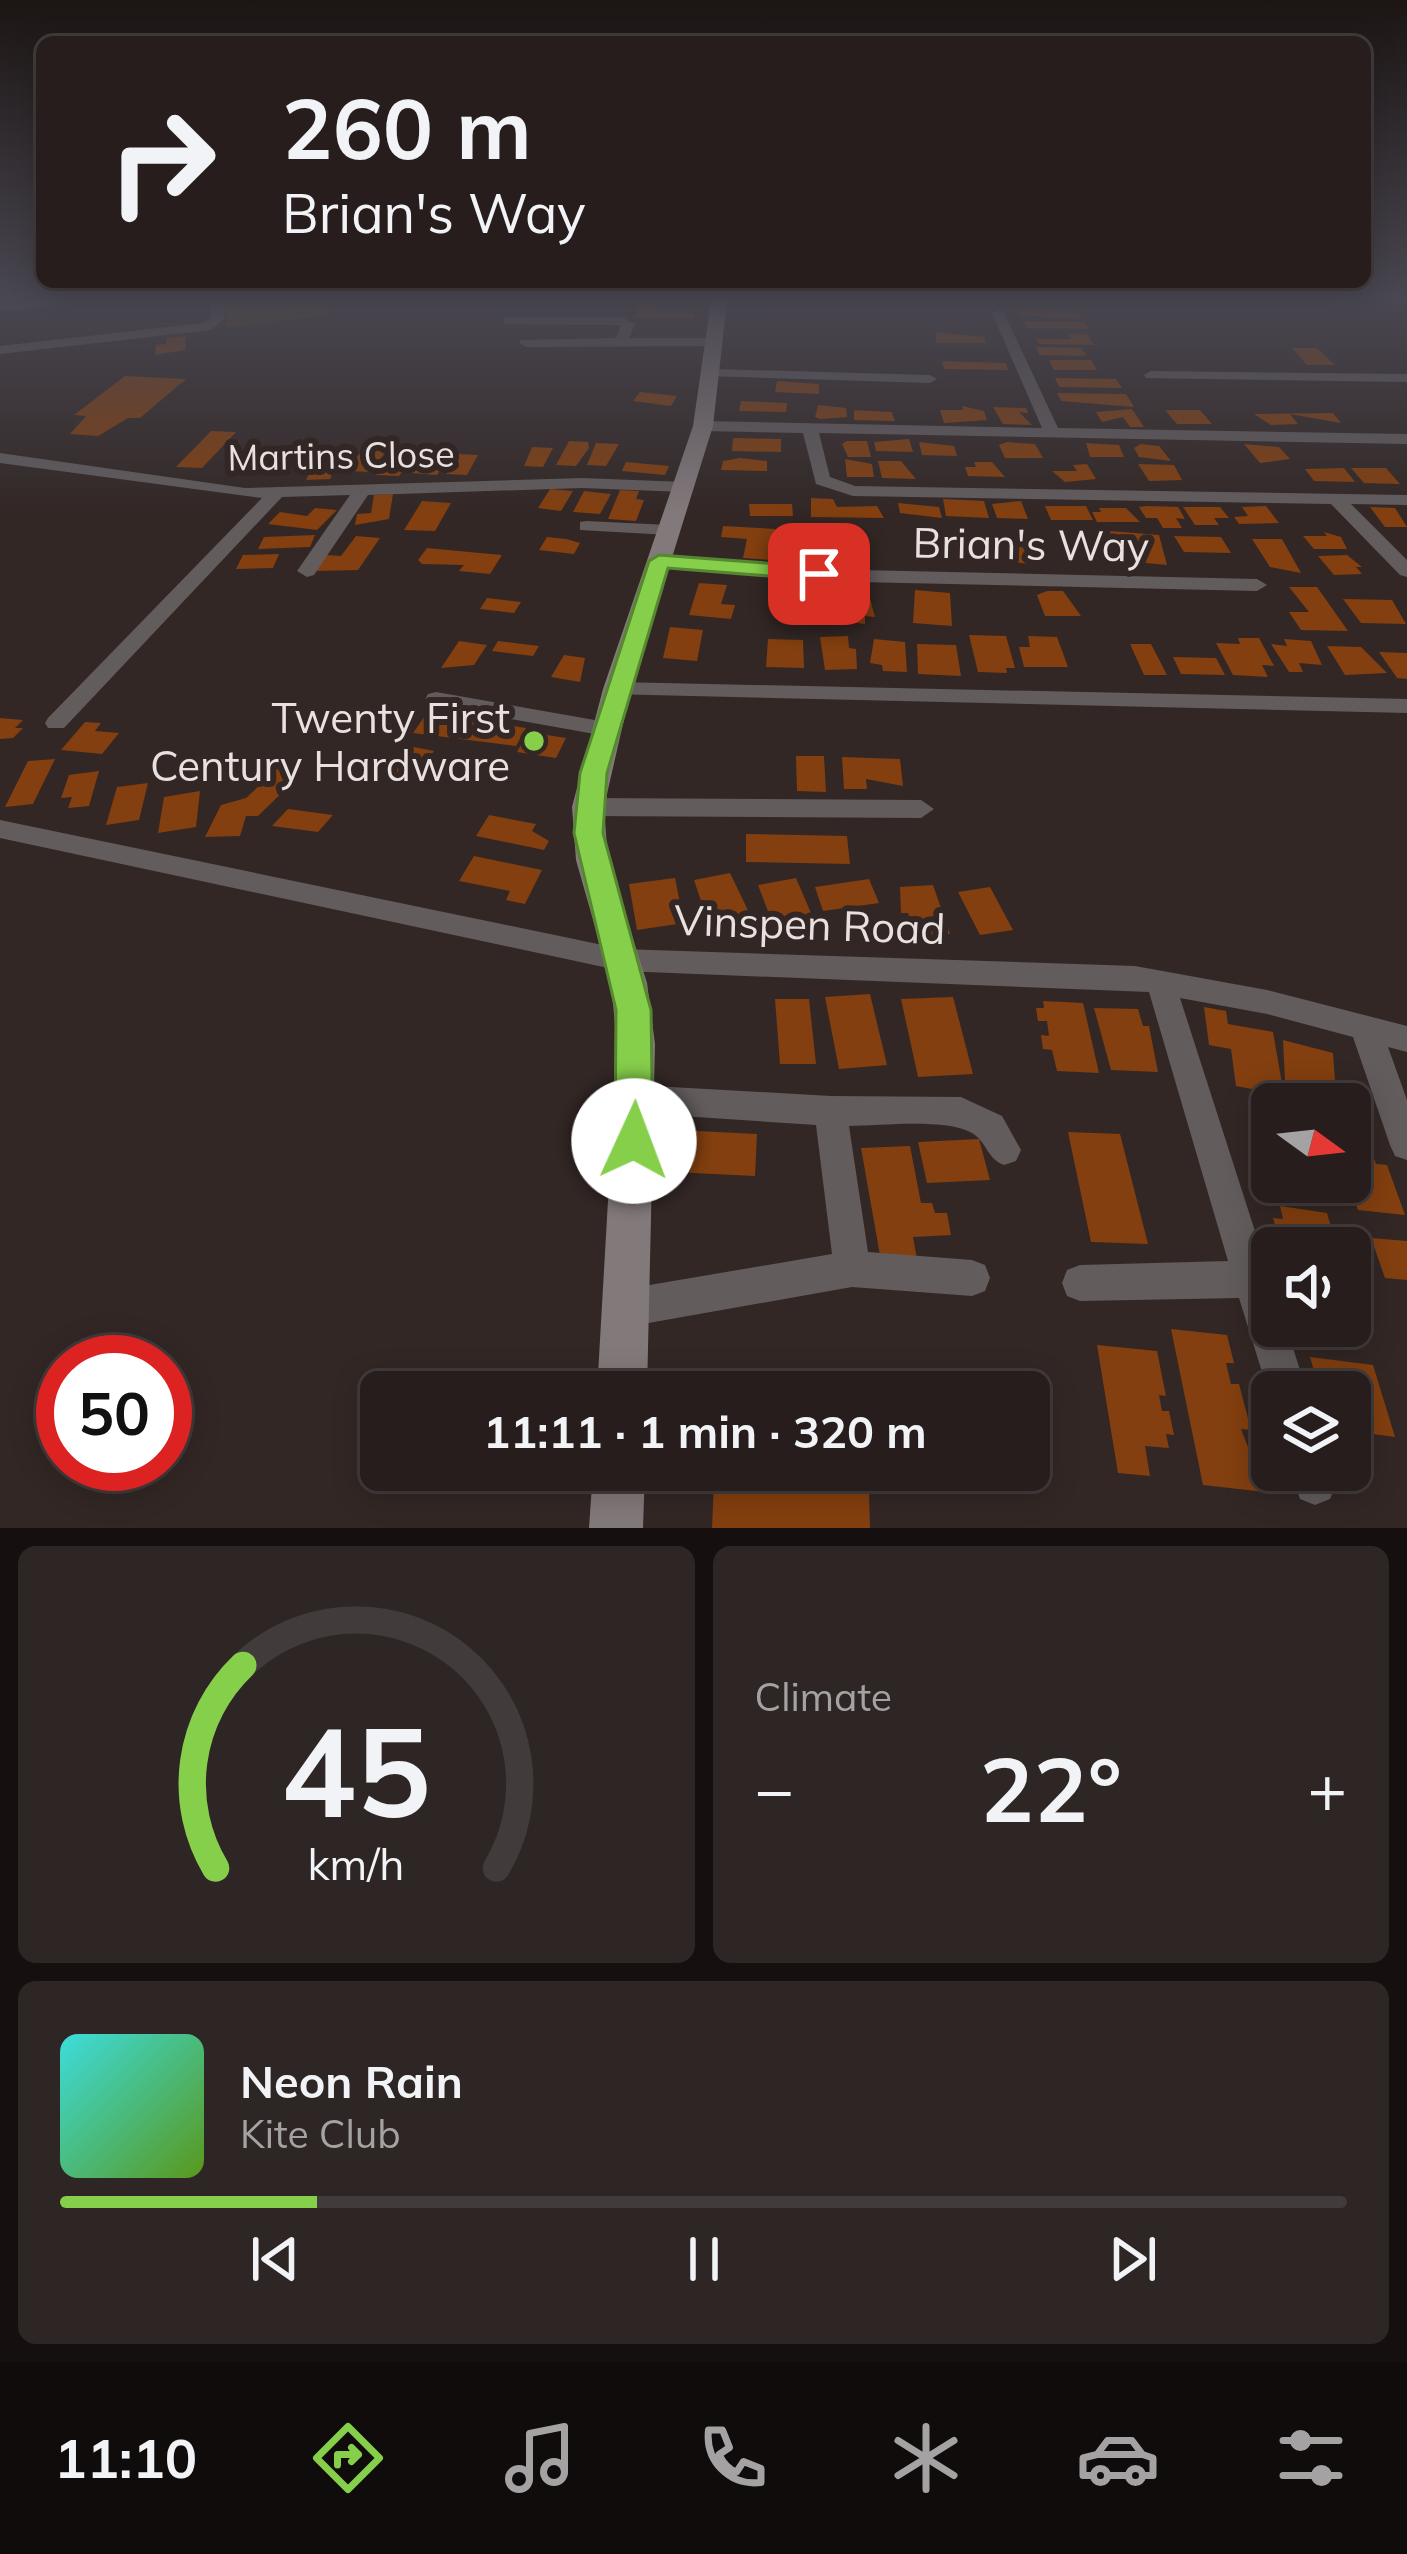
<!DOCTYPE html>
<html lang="en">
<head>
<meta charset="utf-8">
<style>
	body { margin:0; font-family:Mulish,sans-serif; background:#2e2625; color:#f1f3f6; height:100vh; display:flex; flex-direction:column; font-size:45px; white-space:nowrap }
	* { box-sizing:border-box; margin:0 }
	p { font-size:39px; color:#a4a2a3 }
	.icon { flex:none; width:66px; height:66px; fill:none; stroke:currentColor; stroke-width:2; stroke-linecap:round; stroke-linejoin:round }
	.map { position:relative; height:1528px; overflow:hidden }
	.details { display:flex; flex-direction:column; gap:18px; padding:18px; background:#15100f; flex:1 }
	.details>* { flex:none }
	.guide { position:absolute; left:36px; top:36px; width:1335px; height:252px; border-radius:18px; box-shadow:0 6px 30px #0003,0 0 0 3px #423b3b; background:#261d1c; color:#f1f3f6; overflow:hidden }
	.needle { width:78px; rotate:105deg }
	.buttons { position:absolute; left:1251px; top:1083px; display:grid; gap:24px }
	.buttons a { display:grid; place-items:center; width:120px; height:120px; border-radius:18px; background:#261d1c; box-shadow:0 6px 30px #0003,0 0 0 3px #423b3b; font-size:60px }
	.speed { position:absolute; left:36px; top:1335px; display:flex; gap:24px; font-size:60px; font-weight:700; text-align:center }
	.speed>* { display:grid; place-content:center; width:156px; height:156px; border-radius:50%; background:#261d1c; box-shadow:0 6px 30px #0003,0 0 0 3px #423b3b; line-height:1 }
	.speed .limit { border:18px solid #d22; background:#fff; color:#111 }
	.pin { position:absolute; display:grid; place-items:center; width:102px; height:102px; color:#fff; margin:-51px; border-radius:24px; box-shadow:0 6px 18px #0006 }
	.me { position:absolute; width:132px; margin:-66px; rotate:2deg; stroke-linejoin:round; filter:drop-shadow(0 0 9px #0008) }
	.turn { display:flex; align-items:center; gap:42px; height:252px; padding:0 48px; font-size:54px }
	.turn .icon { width:156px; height:156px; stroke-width:2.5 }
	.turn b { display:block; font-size:84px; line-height:102px }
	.big { font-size:90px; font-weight:700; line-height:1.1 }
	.details .card { flex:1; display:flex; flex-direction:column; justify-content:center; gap:18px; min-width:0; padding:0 42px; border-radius:18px; background:#2e2625 }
	.details .dial { align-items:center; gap:0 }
	.dial svg { height:312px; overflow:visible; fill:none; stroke:#423b3b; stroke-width:7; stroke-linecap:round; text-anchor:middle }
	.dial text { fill:#f1f3f6; stroke:none }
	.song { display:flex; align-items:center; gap:36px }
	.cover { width:144px; height:144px; border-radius:18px; background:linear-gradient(135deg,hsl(180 70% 55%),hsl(90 70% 35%)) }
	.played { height:12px; border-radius:6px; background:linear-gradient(90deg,#86cf4b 20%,#423b3b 20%) }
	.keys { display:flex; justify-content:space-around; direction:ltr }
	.heat { display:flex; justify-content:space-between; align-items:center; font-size:66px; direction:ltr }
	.details .tiles { flex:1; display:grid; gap:18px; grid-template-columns:1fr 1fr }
	.card:last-child { grid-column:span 2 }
	.trip { position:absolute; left:360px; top:1371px; width:690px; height:120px; border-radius:18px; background:#261d1c; box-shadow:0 6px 30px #0003,0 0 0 3px #423b3b; font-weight:700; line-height:120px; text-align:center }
	.menu { display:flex; height:192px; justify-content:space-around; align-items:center; background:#0f0c0b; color:#a4a2a3 }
	.menu .icon { width:84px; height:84px }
	.menu .selected { color:#86cf4b }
	.menu b { font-size:54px; color:#f1f3f6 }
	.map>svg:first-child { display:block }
	.green { fill:#603d08 }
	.building { fill:#833f0f }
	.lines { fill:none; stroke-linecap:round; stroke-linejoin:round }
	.street { fill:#625c5d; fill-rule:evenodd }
	.secondary { fill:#82797a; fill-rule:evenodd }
	.route { fill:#86cf4b; stroke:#578731; stroke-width:3 }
	.poi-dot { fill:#86cf4b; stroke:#322725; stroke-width:4.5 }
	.labels { text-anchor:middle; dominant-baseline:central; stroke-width:12; stroke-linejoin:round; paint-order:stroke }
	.far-street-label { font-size:36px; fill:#e8e1df; stroke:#322725 }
	.street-label { font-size:42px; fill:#e8e1df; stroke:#322725 }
	.poi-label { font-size:42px; fill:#e8e1df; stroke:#322725; text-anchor:end }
</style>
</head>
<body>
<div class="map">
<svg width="1407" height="1528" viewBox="0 0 1407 1528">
	<rect width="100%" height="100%" fill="#322725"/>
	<path class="green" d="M224 301H308L335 308 331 315 226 327Z"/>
	<path class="building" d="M638 303H655L653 311 694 312 693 318 635 317Z
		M1017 309 1078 311 1083 319 1019 315Z
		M1023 321 1084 322 1088 329 1027 328Z
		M936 332 984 337 986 343H936Z
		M1068 334H1087L1094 345 1039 344 1036 339H1072Z
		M186 336 185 350 155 355 156 345 166 344V338Z
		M1036 347 1082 348 1086 356 1039 355Z
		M1292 348H1317L1335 365H1307Z
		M1049 360H1091L1097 370H1054Z
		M942 361 1006 363 1008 370 944 369Z
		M125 376 186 379 140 418H128L98 436 70 434 86 416 74 415Z
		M1055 378 1116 379 1122 388 1059 387Z
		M777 381 819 384V394L775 392Z
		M640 392 677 396 671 406 633 401Z
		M1057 393 1126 394 1134 407 1061 401Z
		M741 401 787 403 786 412 739 411Z
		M818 405 846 408 847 417 820 419 815 417Z
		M962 406 984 411 987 420 944 423 940 410H963Z
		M993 407 1026 408 1028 413 1019 412 1032 425 1003 424Z
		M1132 409 1144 427H1130L1123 417 1102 422 1096 412Z
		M854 410 892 412 895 421 854 420Z
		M1165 410H1200L1212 424H1177Z
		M1333 413 1341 423 1290 414 1298 424 1271 425 1254 414Z
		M211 431 236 432 202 468 176 467Z
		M733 438 781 439V452L732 451Z
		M909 439 913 452 876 451 874 442Z
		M569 441 588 442 589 448 576 466 556 465Z
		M847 441H867L871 457H848L842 444Z
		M368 442 392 443 371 472 347 471Z
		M919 442 954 446 957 456 922 455Z
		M1007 442 1035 444 1043 458H1005L999 445Z
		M596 443 619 444 606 466 587 465Z
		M1086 443 1119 445 1124 457H1090Z
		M1141 444 1159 446 1171 461 1139 457 1134 448Z
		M1244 444 1279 447 1290 459 1260 463Z
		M399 445 422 447 399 476 376 475Z
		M532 447 553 448 543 467 524 466Z
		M458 454 478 455 467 475 446 474Z
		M425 455 450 456 437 475 412 473Z
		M740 458 767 461V471L721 470 723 461Z
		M845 459 872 464 874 477H847Z
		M878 461H901L916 479 882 478Z
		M626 462 669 466 665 475 622 471Z
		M974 462H992L1005 477 968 476 965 467H976Z
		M315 463H337L330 479 306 480Z
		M1087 464 1096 479 1065 482 1052 471H1077L1073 465Z
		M1138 464 1174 465 1182 480 1149 481Z
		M1344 468 1355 482 1314 481 1305 469Z
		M1351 468H1386L1400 484 1364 483Z
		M550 489 573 491 561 511 538 508Z
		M620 490 639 491 636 499 644 500 636 521 608 519Z
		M584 491 611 494 600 514 573 512Z
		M393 494 389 519 355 525 357 514 371 513 374 495Z
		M811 498 833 499 837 507 877 506 884 518 811 517Z
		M943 499 984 501 989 518 946 516Z
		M422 501 451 503 435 531 404 530Z
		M1021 501 1028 519 997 518 992 504Z
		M898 503 939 507 942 518 900 513Z
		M749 504H792L793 516H750Z
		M1045 506H1086L1093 520H1051Z
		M1147 506 1178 507 1185 519 1176 518 1182 528H1163L1157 518H1146L1139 507Z
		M1266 506 1279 523 1239 524 1234 517 1248 516 1242 507Z
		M1183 507H1220L1229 518H1214L1219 525H1195Z
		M1370 507 1395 508 1407 527H1385Z
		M315 508 337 510 317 530 268 524 280 512 307 516Z
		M1099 508H1126L1140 522H1097L1092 512H1101Z
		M723 526 775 529 770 560 743 558 747 539 721 537Z
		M817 530 844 533 840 556 813 552Z
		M1110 531 1159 535 1167 565 1136 562 1133 545 1112 544Z
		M1324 532 1341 537 1347 549H1314L1303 536H1327Z
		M990 534 1038 537 1041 565 1011 562 1010 548 991 547Z
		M315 535 310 547 258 549 264 537Z
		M356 536 380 538 358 570 314 571 326 555 341 556Z
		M1174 536 1221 537 1231 553 1184 552Z
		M547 537 566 539 580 543 574 554 539 550Z
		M1252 539H1282L1301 573 1270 567Z
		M931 543 967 547 968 558 930 555Z
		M427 548 469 552 502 555 490 574 459 571 464 565 422 564 418 560Z
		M279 554 273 568 236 569 243 555Z
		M1347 555 1362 567H1356L1362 574 1334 575 1318 556Z
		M699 583 727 585 721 604 735 605 731 619 689 615Z
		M1289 587H1317L1348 631 1301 630 1289 612H1309Z
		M915 590 950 593 952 626 913 623Z
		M1047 591H1063L1081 616H1045L1037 595Z
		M840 592 869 595 875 617 865 616V624L834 620Z
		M487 598 521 602 514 613 480 609Z
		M1343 599 1392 600 1406 624 1361 623Z
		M670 627 703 630 697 661 663 658Z
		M969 635 1006 636 1015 668H1006L1007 673 978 672Z
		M848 636 849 648 856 649 857 669 825 670 820 637Z
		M1028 636 1057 637 1068 667H1024L1019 647H1030Z
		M1238 638H1259L1274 666 1262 665 1268 677 1233 675 1216 643 1240 644Z
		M768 639 803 640 804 668 766 667Z
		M874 639 905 642 907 672 883 671 882 665 870 663Z
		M1284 639 1311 641 1322 665 1299 663 1303 672H1289L1271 644 1287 646Z
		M459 641 487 645 474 665 441 668Z
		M498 641 539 646 533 656 492 651Z
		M917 644 956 645 961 676 918 674Z
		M1130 644H1151L1167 675H1144Z
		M1327 646 1361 647 1387 673 1345 675Z
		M1379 652 1407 653V679L1397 678Z
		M564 655 585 658 580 682 551 677Z
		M1173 657 1216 658 1225 675 1181 674Z
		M325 709 354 714 342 729 313 723Z
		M427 713 526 728 516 746 413 733Z
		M0 718 23 720 15 728H23L13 738 0 739Z
		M85 722 101 723 95 731 119 733 102 754 61 750Z
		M528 732 566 738 556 758 517 752Z
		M404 745 434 751 412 782 382 776Z
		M796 756H824L826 792 797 791Z
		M842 757 900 759 903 786 866 779 867 789H844Z
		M55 759 33 804 5 807 28 761Z
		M277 769 297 778 258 816H246L240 836 205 837 221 805 246 798Z
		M99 771 89 806 68 808 72 797 61 798 69 775Z
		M148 783 139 820 106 825 117 787Z
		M200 791 196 827 158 833 164 797Z
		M288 809 333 815 318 832 272 826Z
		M489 815 536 824 532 831 549 841 544 850 476 836Z
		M746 834 847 836 850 864 746 862Z
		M474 856 542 870 525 904 506 900 510 891 459 881Z
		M730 873 758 931 714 940 694 880Z
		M675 878 684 923 637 930 629 884Z
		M796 878 817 927 777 935 758 885Z
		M869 879 879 903 823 911 815 887Z
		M933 885 950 934 914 936 908 913H901L900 887Z
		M990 887 1013 930 980 935 958 892Z
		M870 994 887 1065 839 1069 825 997Z
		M953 997 973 1074 918 1077 901 999Z
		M775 999H809L816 1064H780Z
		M1043 1001 1083 1003 1099 1073 1057 1071 1052 1050 1043 1049 1041 1035 1049 1036 1047 1021H1038L1036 1008H1044Z
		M1204 1007 1226 1011 1228 1024 1273 1032 1284 1095 1236 1086 1231 1049 1209 1045Z
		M1094 1008 1138 1009 1143 1026H1149L1158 1072 1111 1070Z
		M1283 1040 1333 1053 1336 1095 1285 1081Z
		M1350 1126 1362 1127 1376 1164 1387 1165 1405 1215 1358 1210 1348 1182Z
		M677 1130 757 1134 755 1176 673 1172Z
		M1068 1132 1120 1134 1148 1244 1091 1242Z
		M979 1139 990 1180 927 1183 918 1142Z
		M910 1146 921 1203H932L935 1213H947L951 1235 913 1237 917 1259 881 1261 861 1148Z
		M1280 1206 1327 1213 1337 1248H1281L1273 1218 1283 1219Z
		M1371 1238 1407 1241V1280L1385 1278Z
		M1171 1329 1227 1335 1234 1363H1226L1231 1384H1239L1251 1430 1241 1429 1265 1492 1203 1485Z
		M1097 1345 1157 1351 1166 1396 1159 1395 1162 1411H1169L1174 1435 1166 1434 1169 1448 1145 1446 1150 1476 1118 1473Z
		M1310 1357 1373 1365 1395 1437 1350 1431V1392H1320Z
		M714 1481 869 1493 870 1528H712Z"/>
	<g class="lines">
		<path class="street" d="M65 301 59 305 0 311V303Z
			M211 301H223L224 319 211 330 0 354V346L203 323 211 318Z
			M998 309 1004 313 1058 428 1407 434V444L819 433 830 477 855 486 1407 495V505L1351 504 1407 560V577L1400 575 1331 504 853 496 816 484 803 433 703 431 695 426 703 421 1042 428 992 313Z
			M509 317H623L635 324 629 338H716L723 342 716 346 526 347 519 343 521 340 616 338 621 325 504 324V318Z
			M713 369 930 375 937 379 930 383 708 376 706 373Z
			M1151 371 1407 374V382L1146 378 1144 375Z
			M0 453 245 488 582 478 685 482 694 487 685 492 582 488 368 495 314 575 307 577 297 571 350 495 282 497 64 728H48L45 723 48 718 262 498 0 463Z
			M586 521 669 525 678 530 669 535 580 530V522Z
			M659 555 859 570 1257 579 1267 585 1257 591 859 582 652 565 650 561Z
			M617 682 1407 699V713L609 694 606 689 609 684Z
			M436 692 606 722 618 729 606 736 428 704 425 699 428 694Z
			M588 798 921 800 934 809 921 818 588 816 575 807Z
			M0 820 622 949 1135 966 1267 990 1407 1026V1052L1388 1047 1407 1100V1160L1395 1156 1390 1145 1353 1037 1267 1014 1180 998 1272 1284V1326H1286L1307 1392H1272V1404L1239 1298 1080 1301 1067 1296 1062 1283 1067 1270 1080 1265 1228 1261 1149 992 622 971 0 838Z
			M636 1085 831 1096 961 1097 1002 1116 1021 1150 1016 1161 1004 1165C987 1159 987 1142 972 1133 946 1118 881 1126 849 1126L868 1252 972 1260 985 1265 990 1278 985 1291 972 1296 852 1287 626 1327 613 1321 607 1308 613 1295 626 1289 832 1254 816 1125 636 1113 625 1109 620 1099 625 1089Z
			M1290 1470H1332L1336 1484 1330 1499 1315 1505 1300 1499Z"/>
		<path class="secondary" d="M711 301H727L713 426 631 689 604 807 608 860 647 983 655 1044 647 1392H597L617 1044 611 983 576 860 572 807 603 689 693 426Z
			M593 1470H645L643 1528H589Z"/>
	</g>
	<linearGradient id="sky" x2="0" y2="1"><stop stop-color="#1c1514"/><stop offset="0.58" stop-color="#494751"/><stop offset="1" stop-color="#494751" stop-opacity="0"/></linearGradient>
	<rect width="1407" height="515" fill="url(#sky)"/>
	<path class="route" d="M659 555 819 567 830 574 819 580 668 568 607 773 603 833 651 1010 653 1141 647 1153 634 1158 621 1153 615 1141 616 1010 574 833 580 773 649 561Z"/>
	<circle class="poi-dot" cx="534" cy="741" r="12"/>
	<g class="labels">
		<g class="far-street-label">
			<text transform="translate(341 455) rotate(-1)">Martins Close</text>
		</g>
		<g class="street-label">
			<text transform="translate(1031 544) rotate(1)">Brian's Way</text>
			<text transform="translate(810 924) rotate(2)">Vinspen Road</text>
		</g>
		<g class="poi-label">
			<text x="510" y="717">Twenty First<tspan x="510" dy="48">Century Hardware</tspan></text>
		</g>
	</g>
</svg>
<div class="buttons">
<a><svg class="needle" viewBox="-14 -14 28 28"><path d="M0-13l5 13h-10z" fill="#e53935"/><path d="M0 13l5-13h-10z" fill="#a4a2a3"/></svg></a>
<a><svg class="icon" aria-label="sound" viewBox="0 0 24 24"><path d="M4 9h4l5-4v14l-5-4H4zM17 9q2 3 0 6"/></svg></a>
<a><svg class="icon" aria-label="layers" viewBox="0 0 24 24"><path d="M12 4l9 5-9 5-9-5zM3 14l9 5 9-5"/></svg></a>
</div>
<div class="speed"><div class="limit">50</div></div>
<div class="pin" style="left:819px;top:574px;background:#d93025"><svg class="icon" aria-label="arrive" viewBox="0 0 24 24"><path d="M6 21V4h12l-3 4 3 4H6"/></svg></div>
<svg class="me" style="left:634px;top:1141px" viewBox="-20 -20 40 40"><circle r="19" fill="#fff"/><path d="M0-13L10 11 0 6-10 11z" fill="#86cf4b"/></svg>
<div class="trip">11:11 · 1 min · 320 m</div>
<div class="guide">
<div class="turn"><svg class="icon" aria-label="right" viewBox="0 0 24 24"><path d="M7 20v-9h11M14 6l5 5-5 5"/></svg><div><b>260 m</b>Brian's Way</div></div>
</div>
</div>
<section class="details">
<div class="tiles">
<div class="card dial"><svg viewBox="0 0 100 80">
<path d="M14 69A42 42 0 1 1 86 69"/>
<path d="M14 69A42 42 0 0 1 21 17" stroke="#86cf4b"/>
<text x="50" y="56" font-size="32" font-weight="700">45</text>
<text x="50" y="72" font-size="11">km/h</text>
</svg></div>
<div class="card"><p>Climate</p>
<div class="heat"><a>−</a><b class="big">22°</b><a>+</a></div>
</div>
<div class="card">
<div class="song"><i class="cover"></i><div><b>Neon Rain</b><p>Kite Club</p></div></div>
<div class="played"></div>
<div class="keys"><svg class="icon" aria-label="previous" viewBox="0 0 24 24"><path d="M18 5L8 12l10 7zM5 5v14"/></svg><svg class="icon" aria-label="pause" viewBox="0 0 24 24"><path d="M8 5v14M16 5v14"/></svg><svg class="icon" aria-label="next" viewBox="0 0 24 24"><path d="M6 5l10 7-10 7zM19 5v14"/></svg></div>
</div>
</div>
</section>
<nav class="menu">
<b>11:10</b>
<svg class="icon selected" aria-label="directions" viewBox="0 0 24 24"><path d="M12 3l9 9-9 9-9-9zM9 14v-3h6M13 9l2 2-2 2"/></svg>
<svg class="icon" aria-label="music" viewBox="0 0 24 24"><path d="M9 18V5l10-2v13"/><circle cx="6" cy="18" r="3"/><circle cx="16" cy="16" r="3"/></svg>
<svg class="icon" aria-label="phone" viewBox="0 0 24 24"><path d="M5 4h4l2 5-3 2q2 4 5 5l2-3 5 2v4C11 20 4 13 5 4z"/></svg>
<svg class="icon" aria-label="climate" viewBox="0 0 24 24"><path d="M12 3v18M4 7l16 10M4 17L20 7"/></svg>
<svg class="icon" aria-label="car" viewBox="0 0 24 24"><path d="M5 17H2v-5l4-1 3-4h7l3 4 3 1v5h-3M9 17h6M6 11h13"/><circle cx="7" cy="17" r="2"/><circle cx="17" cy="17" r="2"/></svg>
<svg class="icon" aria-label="filters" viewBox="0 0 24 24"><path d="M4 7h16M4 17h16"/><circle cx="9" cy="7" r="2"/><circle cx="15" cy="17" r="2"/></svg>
</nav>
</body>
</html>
